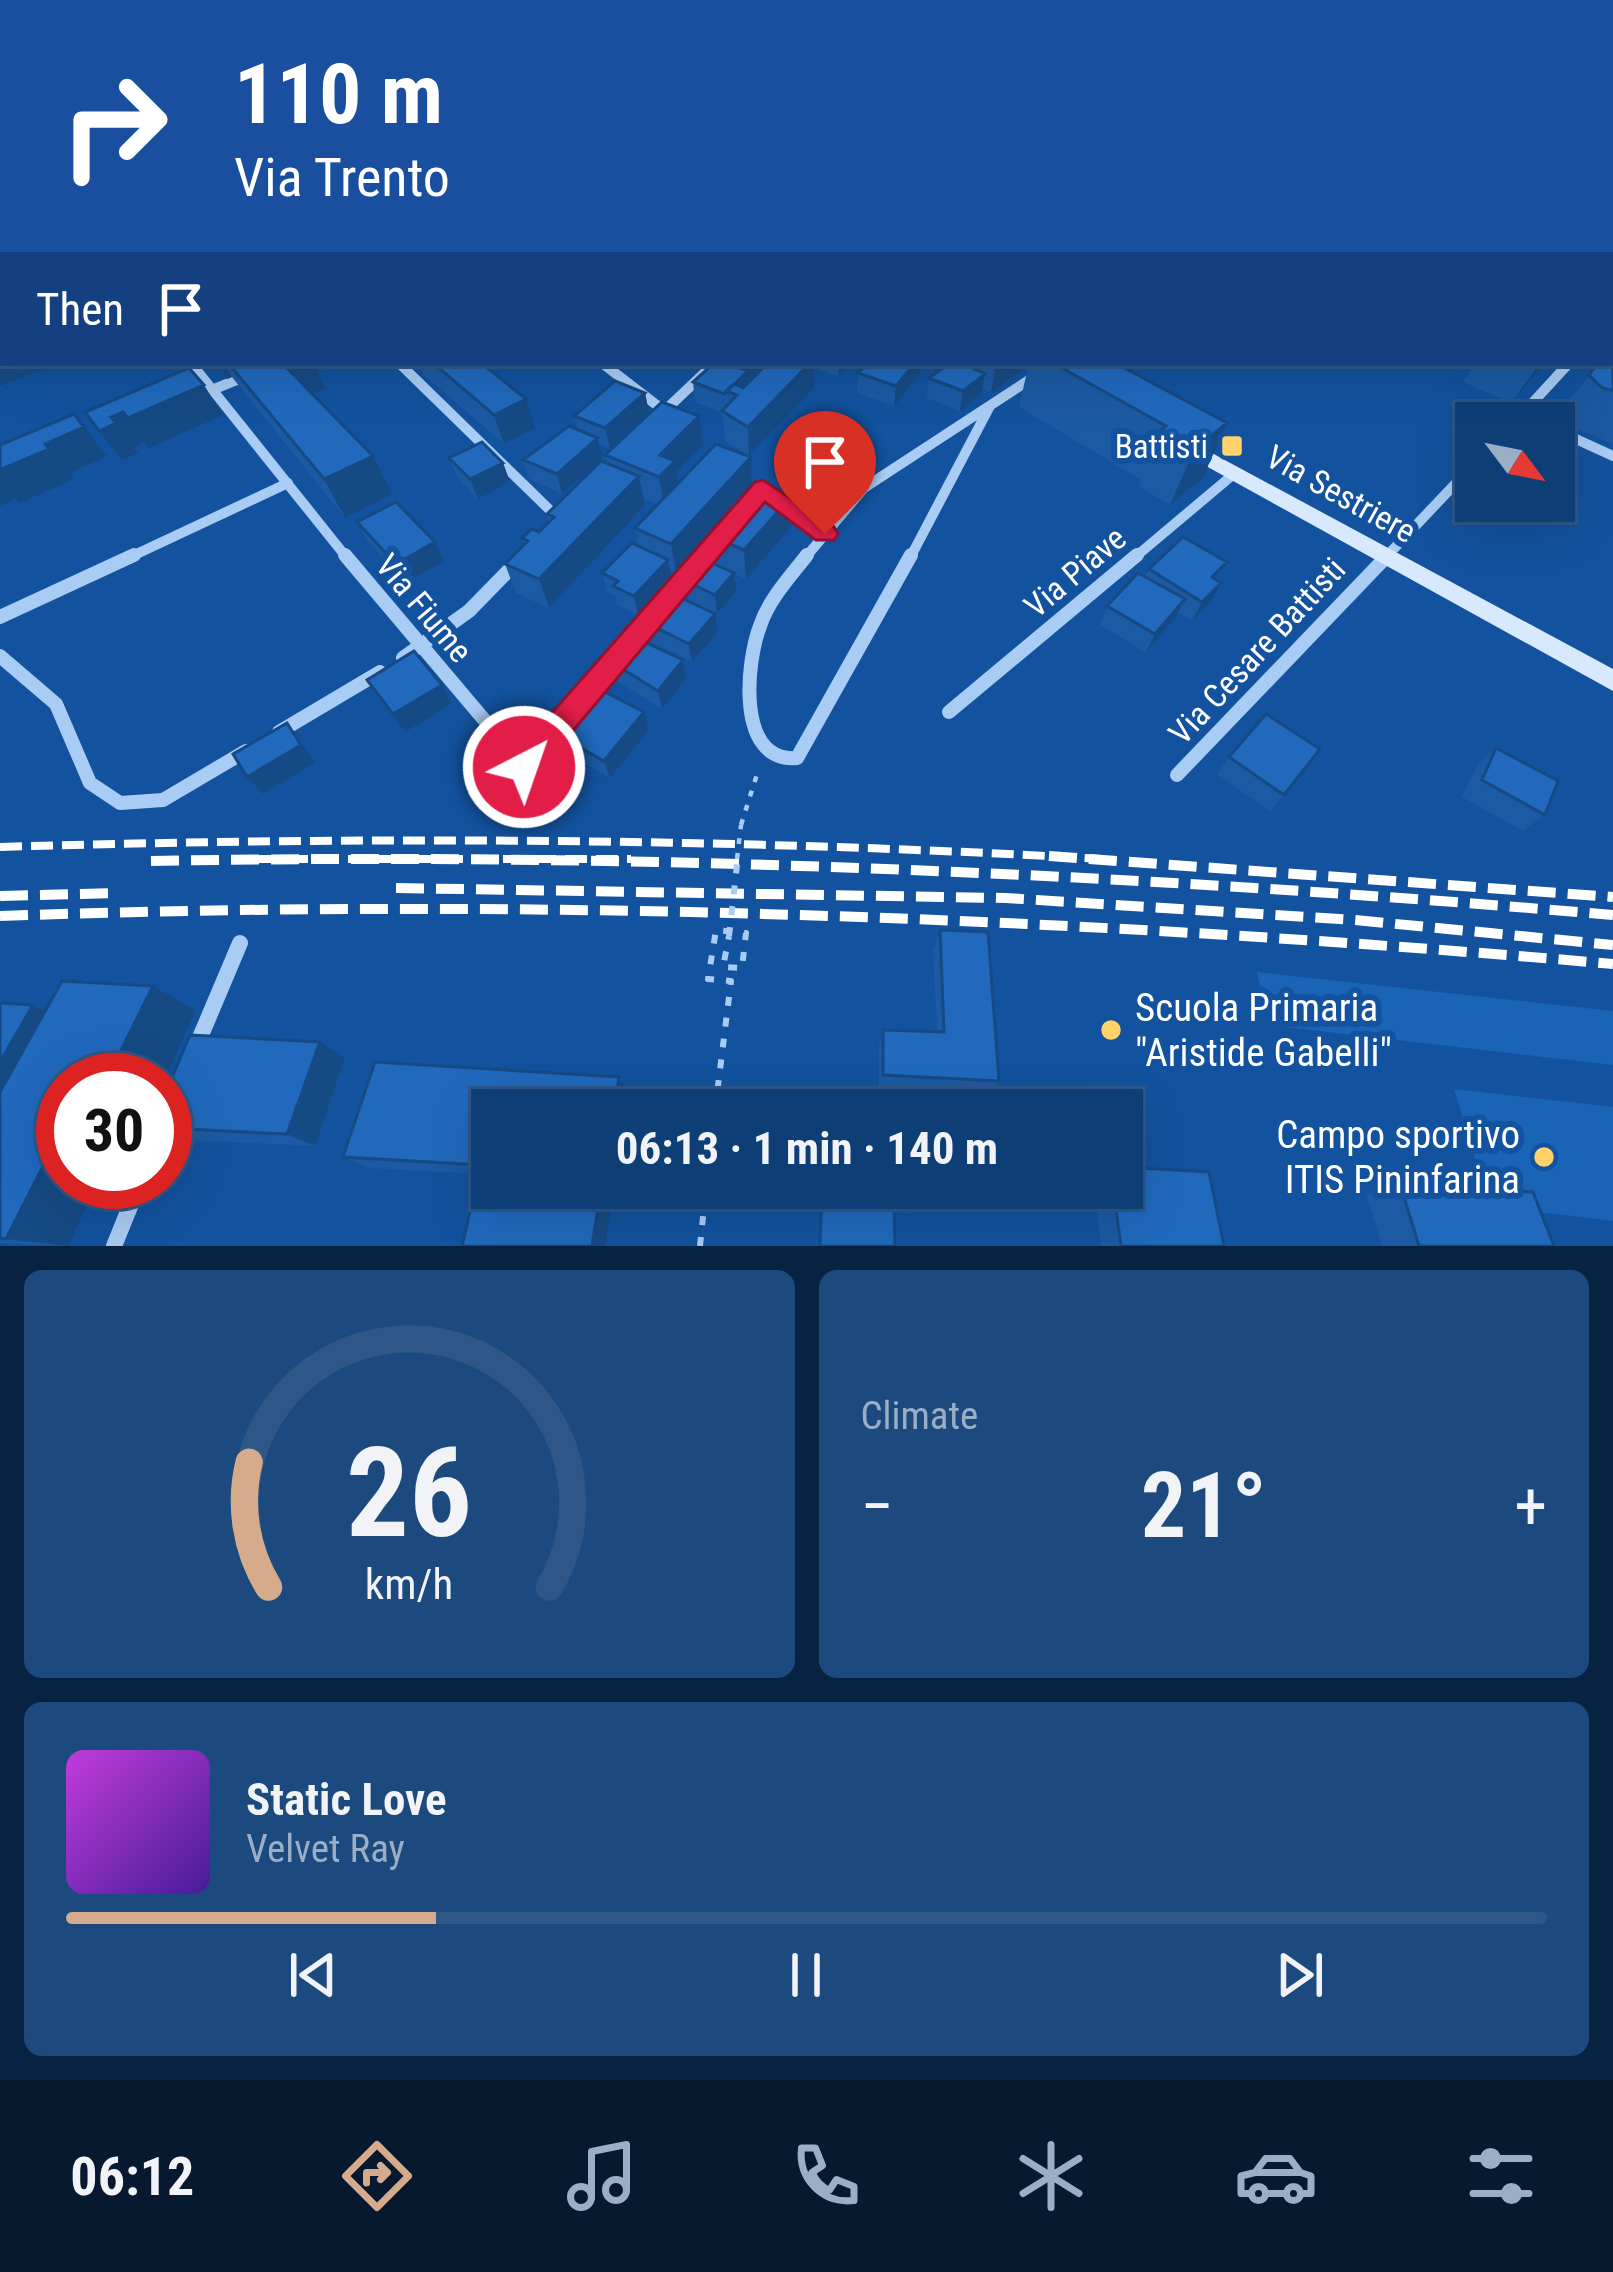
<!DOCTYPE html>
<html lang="en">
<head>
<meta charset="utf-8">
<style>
	body { margin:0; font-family:"Roboto Condensed",sans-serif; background:#1c497e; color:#f1f3f6; height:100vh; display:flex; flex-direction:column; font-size:45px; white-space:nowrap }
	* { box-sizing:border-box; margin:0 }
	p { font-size:39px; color:#9baec5 }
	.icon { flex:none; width:66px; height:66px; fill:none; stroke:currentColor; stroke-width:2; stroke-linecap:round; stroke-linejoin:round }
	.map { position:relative; height:1246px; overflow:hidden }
	.sheet { display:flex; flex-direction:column; gap:24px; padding:24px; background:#082241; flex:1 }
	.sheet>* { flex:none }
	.hud { position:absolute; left:0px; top:0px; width:1614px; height:366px; box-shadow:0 12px 48px #0002,0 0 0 3px #2e5788; background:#1a4fa0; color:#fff; overflow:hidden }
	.needle { width:78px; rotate:122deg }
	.fabs { position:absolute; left:1455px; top:402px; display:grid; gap:24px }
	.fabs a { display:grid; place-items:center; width:120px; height:120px; border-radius:0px; background:#0e3e76; box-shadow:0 12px 48px #0002,0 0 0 3px #2e5788; font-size:60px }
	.speed { position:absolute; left:36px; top:1053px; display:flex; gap:24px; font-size:60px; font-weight:700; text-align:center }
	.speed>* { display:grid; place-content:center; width:156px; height:156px; border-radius:50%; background:#0e3e76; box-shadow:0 12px 48px #0002,0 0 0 3px #2e5788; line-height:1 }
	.speed .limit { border:18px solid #d22; background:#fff; color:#111 }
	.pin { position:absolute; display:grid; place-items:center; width:102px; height:102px; color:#fff; margin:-123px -51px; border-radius:50% 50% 50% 0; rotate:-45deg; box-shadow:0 0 12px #0007 }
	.pin .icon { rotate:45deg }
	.me { position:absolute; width:132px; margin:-66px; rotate:41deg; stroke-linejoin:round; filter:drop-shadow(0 0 9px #0008) }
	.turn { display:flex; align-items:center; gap:42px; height:252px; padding:0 36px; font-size:54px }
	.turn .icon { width:156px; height:156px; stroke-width:2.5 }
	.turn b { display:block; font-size:84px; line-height:102px }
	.then { display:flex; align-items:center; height:114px; padding:0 36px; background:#0003; gap:24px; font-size:45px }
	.big { font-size:90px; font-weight:700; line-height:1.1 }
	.sheet .card { flex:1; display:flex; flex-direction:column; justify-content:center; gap:18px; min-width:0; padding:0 42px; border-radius:18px; background:#1c497e }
	.sheet .dial { align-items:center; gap:0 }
	.dial svg { height:312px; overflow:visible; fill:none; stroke:#2e5788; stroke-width:7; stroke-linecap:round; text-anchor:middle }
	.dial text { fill:#f1f3f6; stroke:none }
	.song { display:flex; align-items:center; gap:36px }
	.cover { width:144px; height:144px; border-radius:18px; background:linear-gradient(135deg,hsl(290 70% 55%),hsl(260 70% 35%)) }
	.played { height:12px; border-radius:6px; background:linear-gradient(90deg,#d6ab8b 25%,#2e5788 25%) }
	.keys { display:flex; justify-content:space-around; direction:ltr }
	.heat { display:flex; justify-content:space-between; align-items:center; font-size:66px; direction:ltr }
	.sheet .tiles { flex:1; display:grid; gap:24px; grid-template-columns:1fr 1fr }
	.card:last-child { grid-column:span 2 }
	.trip { position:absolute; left:471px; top:1089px; width:672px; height:120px; border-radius:0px; background:#0e3e76; box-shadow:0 12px 48px #0002,0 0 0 3px #2e5788; font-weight:700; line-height:120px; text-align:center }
	.tabs { display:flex; height:192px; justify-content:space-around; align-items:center; background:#06192f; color:#9baec5 }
	.tabs .icon { width:84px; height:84px }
	.tabs .active { color:#d6ab8b }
	.tabs b { font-size:54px; color:#f1f3f6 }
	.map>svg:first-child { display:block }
	.green { fill:#1a64b8 }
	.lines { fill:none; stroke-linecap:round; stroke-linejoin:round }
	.path-far2 { stroke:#a9ccf4; stroke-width:3; stroke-dasharray:3 4.5; stroke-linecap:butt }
	.path-far1 { stroke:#a9ccf4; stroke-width:4.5; stroke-dasharray:6 9; stroke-linecap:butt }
	.path { stroke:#a9ccf4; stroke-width:6; stroke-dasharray:9 12; stroke-linecap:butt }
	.lane { stroke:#a9ccf4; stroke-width:4.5 }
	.street-far3 { stroke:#a9ccf4; stroke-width:6 }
	.street-far2 { stroke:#a9ccf4; stroke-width:10 }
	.street-far1 { stroke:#a9ccf4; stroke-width:14 }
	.street { stroke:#a9ccf4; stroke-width:16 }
	.secondary { fill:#d9e9fd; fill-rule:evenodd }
	.rail-far1 { stroke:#fff; stroke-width:8; stroke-dasharray:22 9; stroke-linecap:butt }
	.rail { stroke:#fff; stroke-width:10; stroke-dasharray:28 12; stroke-linecap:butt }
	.path-bridge-far1 { stroke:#a9ccf4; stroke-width:4.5; stroke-dasharray:6 9; stroke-linecap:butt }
	.path-bridge { stroke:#a9ccf4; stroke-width:6; stroke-dasharray:9 12; stroke-linecap:butt }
	.wall { fill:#1c5aa3 }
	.shaded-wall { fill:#164a84 }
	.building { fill:#2069bd; stroke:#164a84; stroke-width:3 }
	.route { fill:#e11d48; stroke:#92132f; stroke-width:3 }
	.poi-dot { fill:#ffd26c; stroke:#12529e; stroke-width:4.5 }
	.labels { text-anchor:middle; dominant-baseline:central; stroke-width:12; stroke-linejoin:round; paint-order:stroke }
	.poi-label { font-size:33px; fill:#fff; stroke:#12529e; text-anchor:end }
	.street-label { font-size:33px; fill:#fff; stroke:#12529e }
	.near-poi-label { font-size:39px; fill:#fff; stroke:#12529e; text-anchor:start }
</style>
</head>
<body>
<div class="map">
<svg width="1613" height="1246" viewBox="0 0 1613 1246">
	<rect width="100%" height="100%" fill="#12529e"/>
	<path class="green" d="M1257 972 1613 1011V1065L1268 1025Z
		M1454 1089 1613 1107V1221L1490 1206Z"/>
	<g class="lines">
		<path class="path-far2" d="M307 0 320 3
			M268 3 277 0"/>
		<path class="path-far1" d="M741 825 759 768"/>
		<path class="path" d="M715 1110 731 981 708 979 716 930 746 933 742 968 723 967 729 936
			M700 1246 706 1188"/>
		<path class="lane" d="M607 0 614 3
			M735 0 743 3"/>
		<path class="street-far3" d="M649 0 656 3
			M803 0 811 3
			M1141 0 1151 3
			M106 3 117 0
			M1356 3 1362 0
			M1608 3 1612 0"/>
		<path class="street-far2" d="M191 363 347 558
			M399 363 559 519
			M602 363 667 413
			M207 392 278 363
			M659 416 715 363
			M1514 423 1569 363
			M1554 429 1613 456
			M783 503 825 534
			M128 558 288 483
			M704 558 718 541
			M805 558 864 488 1055 363
			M910 558 990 406
			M1134 558 1235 473
			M1385 558 1476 462"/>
		<path class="street-far1" d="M345 555 524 767 706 555
			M807 555C790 577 769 599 760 626 746 663 736 763 797 758L911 555
			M0 617 134 555
			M0 656 56 704 90 783 120 803 163 800 246 751
			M403 658 469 611 515 564
			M949 712 1137 555
			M279 732 380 672
			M1177 775 1388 555"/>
		<path class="street" d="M196 1047 240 943
			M114 1246 140 1182"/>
		<path class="secondary" d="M1184 438 1613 669V691L1177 450V440Z"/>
		<path class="rail-far1" d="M0 847C368 836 735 838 1102 859
			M255 859H631"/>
		<path class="rail" d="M1049 856 1613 897
			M151 861C640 852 1126 873 1613 915
			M396 888 1006 898 1355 920 1613 945
			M0 896 114 893
			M0 916C540 897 1075 917 1613 964"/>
		<path class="path-bridge-far1" d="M737 859 741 825"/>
		<path class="path-bridge" d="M729 936 738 856"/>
	</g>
	<path class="wall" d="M361 0H522L523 3H362Z
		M525 0H593V3H532Z
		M859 0H914L905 3H868Z
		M1151 0H1284L1280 3H1144Z
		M1287 0H1343L1337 3H1285Z
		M1444 0 1439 3 1418 1V0Z
		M1445 0H1478L1476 3H1444Z
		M1492 0H1598L1594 3H1494L1491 2Z
		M1613 346V444L1569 425 1558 414Z
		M216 363H314L326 388 313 394 373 456 392 494 345 518 232 377 227 379Z
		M418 363H481L535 428 504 444 423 374Z
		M714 363H850L838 376 814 368V388L749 456 725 441 722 412 695 402 693 382Z
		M950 363H1023L1021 371 991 393 982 388 981 394 960 411 927 398 929 378Z
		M1029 363H1115L1227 423 1202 479 1170 505 1138 486 1141 480 1019 407Z
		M1476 363H1545L1511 403 1463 382Z
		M858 373 919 375 894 406 857 393Z
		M645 393 649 413 610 448 599 444 602 458 562 494 529 479 523 460 578 430 574 416Z
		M703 445 676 473 678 484 751 457 752 485 793 525 746 579 734 574 736 592 717 614 682 598 679 578 710 562 707 538 676 573 670 570 672 579 638 615 617 605 615 596 607 592 602 573 638 546 635 528 658 504 643 498 645 505 549 608 516 593 505 564 524 545 522 538 539 532 549 522 547 514 607 463 605 455Z
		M449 458 503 463 510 482 478 499 457 477Z
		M357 522 444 561 406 583 368 541Z
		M1149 569 1217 580 1221 583 1211 602 1192 621 1178 612 1146 653 1100 625 1107 606 1145 577Z
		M645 622 717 633 692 662 649 641Z
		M613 663 686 679 662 709 618 682Z
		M649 730 610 778 565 752 558 735Z
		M1496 748 1545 815 1523 831 1462 797 1477 765Z
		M1229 757 1284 795 1270 811 1217 774Z
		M940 930 999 1081 989 1095 879 1090V1046L883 1030 937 1032 933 951Z
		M153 986 196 1010 164 1080H63V1182H98L68 1246 0 1243V1003L45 1011Z
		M320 1042 345 1058 315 1146 187 1140 165 1133V1094Z
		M619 1077 629 1092 478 1174 369 1168 343 1157Z
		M1400 1184 1554 1246H1382L1366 1194Z
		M822 1188 919 1205 912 1213 894 1212Z
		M1094 1188H1122L1224 1246H1101Z"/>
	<path class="shaded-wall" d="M62 0H77L79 3H64Z
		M481 0H522L523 3H473Z
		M571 0H593V3H572Z
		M887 0H914L905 3H886Z
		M1318 0H1343L1337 3H1312Z
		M3 225V260L0 261V226Z
		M3 360V363H61L0 386V361Z
		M218 363H224L232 377 227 379Z
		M281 363H314L326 388 300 400Z
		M747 363H769L737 395 727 391 747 372Z
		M810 363H814V388L749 456 748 427Z
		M838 363H850L838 376Z
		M915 363H921L919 375 894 406 896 386Z
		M1023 363 1021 371 991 393 996 364Z
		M1540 363H1545L1511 403Z
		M985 374 981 394 960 411 963 391Z
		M204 385 223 415 149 448 128 418Z
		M645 393 649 413 610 448 605 428Z
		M526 399 535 428 504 444 494 415Z
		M123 412 145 442 134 447 138 453 122 460 99 431 111 417Z
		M74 414 107 456 70 473 74 479 19 503 15 499 0 506V470L45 444Z
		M699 416 703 445 676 473 679 490 664 506 659 477 660 455Z
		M1227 423 1202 479 1170 505 1194 450Z
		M598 438 602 458 562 494 557 474Z
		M373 456 392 494 345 518 324 479Z
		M751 457 752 487 707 534V538L676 573 671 544Z
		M503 463 510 482 478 499 470 479Z
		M639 476 645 505 549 608 539 579Z
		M792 496 793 525 746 579 744 550Z
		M435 542 444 561 406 583 396 564Z
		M668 560 672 579 638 615 634 596Z
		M734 573 736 592 717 614 715 595Z
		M1221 583 1211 602 1192 621 1202 602Z
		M1185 599 1175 618 1146 653 1155 634Z
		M715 614 717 633 692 662 689 644Z
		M683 660 686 679 662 709 658 691Z
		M442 685 452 703 405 732 393 714Z
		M644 712 649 730 610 778 604 761Z
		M287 723 315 762 263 794 247 777Z
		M153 986 196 1010 164 1080H106Z
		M33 1005 72 1023 0 1154V1062Z
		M320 1042 345 1058 315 1146 287 1134Z
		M619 1077 629 1092 626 1110H614Z
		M45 1162 63 1166V1182H98L68 1246 6 1239Z
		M601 1188H614L605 1246H592Z"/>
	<path class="building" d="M0 0H20L3 3 1 6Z
		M367 0H398L404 3H366L363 1Z
		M761 0H784L792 3H751Z
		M1030 0H1051L1044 3H1023Z
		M1086 0H1114L1107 3 1083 1Z
		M1151 0H1179L1182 1 1177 3H1144Z
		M1213 0H1243L1253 3H1224Z
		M1369 0H1393L1402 2 1380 3Z
		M1555 0H1583L1578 3Z
		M3 167V192L0 193V168Z
		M1611 241 1613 242V277L1611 276Z
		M3 306V326L0 327V307Z
		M3 338V360L0 361V339Z
		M1613 346V391L1601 387 1589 375 1598 363H1611V348Z
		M228 363H282L373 456 324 479Z
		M433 363H481L526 399 494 415Z
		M714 363H726L748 371 724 394 693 382Z
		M768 363H810L748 427 722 411 737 395 726 391 734 384 743 388Z
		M868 363H915L896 386 858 373Z
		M950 363H962L985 374 963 391 929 378Z
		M1053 363H1115L1227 423 1194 450 1160 431 1166 426Z
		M189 368 204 385 128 418 123 412 111 417 116 423 99 431 85 412Z
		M615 381 645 393 605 428 574 416Z
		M662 402 699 416 660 455 675 461 659 477 605 455Z
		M74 414 84 427 45 444 49 449 0 470V445Z
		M569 426 598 438 557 474 523 460Z
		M482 442 503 463 470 479 449 458Z
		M716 444 751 457 671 544 635 528Z
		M601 461 639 476 539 579 505 564 528 541 522 538 532 529 539 532 554 517 547 514Z
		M756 481 792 496 744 550 707 534Z
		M396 502 435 542 396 564 357 522Z
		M1183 537 1227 562 1212 577 1221 583 1202 602 1149 569Z
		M632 543 668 560 634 596 613 586 618 581 602 573Z
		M699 557 734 573 715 595 679 578Z
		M1138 573 1185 599 1155 634 1107 606Z
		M671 593 715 614 689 644 645 622Z
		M636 638 683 660 658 691 613 663Z
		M414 651 442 685 393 714 367 680Z
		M599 689 644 712 604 761 558 735Z
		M1266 714 1320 749 1284 795 1229 757Z
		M287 723 301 745 247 777 233 754Z
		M1496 748 1558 781 1545 815 1482 780Z
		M940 930 988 932 999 1081 883 1075V1030L944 1032Z
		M62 981 153 986 106 1080H63V1163L45 1162 6 1239 0 1238V1092Z
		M0 1003 33 1005 0 1062Z
		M190 1035 320 1042 287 1134 165 1128V1094Z
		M375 1062 619 1077 614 1110H492V1188H601L592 1246H462L481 1165 343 1157Z
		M1122 1167 1209 1172 1224 1246H1121L1113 1188H1122Z
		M1400 1184 1533 1192 1554 1246H1419Z
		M822 1188H918L919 1205 894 1203 895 1246H820Z"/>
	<path class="route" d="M763 480 834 527 838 534 834 540H816L765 502 535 776 524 780 513 776 509 767 513 757 755 482Z"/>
	<g class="poi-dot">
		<rect x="1220" y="434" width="24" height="24" rx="6"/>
		<circle cx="1111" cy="1030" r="12"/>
		<circle cx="1544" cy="1157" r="12"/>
	</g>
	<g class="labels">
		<g class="poi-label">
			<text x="1208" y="446">Battisti</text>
		</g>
		<g class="street-label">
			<text transform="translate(1341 494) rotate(29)">Via Sestriere</text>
			<text transform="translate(1075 572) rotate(-40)">Via Piave</text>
			<text transform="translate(424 608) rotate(50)">Via Fiume</text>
			<text transform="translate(1257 651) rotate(-47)">Via Cesare Battisti</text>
		</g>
		<g class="near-poi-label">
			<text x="1135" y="1008">Scuola Primaria<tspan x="1135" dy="45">"Aristide Gabelli"</tspan></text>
			<text x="1520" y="1135" text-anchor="end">Campo sportivo<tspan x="1520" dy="45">ITIS Pininfarina</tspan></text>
		</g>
	</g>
</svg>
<div class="fabs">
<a><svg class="needle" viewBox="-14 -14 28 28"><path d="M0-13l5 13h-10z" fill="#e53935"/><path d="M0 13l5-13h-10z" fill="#9baec5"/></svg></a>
</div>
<div class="speed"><div class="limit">30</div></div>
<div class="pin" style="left:825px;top:534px;background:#d93025"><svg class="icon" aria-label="arrive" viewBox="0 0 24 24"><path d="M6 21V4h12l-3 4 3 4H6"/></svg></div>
<svg class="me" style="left:524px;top:767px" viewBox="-20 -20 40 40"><circle r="17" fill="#e11d48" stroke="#fff" stroke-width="3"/><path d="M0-11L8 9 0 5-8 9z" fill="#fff"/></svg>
<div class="trip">06:13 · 1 min · 140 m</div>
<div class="hud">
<div class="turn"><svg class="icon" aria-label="right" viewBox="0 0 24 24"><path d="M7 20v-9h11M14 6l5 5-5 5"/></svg><div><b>110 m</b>Via Trento</div></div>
<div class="then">Then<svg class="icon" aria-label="arrive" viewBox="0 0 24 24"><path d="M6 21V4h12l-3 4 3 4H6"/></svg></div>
</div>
</div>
<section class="sheet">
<div class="tiles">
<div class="card dial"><svg viewBox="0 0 100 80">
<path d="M14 69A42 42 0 1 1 86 69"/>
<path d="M14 69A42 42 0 0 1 9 37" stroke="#d6ab8b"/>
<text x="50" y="56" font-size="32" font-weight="700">26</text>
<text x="50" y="72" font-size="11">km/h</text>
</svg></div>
<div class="card"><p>Climate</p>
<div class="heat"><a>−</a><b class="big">21°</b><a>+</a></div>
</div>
<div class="card">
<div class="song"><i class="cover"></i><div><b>Static Love</b><p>Velvet Ray</p></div></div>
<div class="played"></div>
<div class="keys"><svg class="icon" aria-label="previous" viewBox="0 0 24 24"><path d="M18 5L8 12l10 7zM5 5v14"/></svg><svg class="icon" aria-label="pause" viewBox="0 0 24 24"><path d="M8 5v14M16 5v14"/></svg><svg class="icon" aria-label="next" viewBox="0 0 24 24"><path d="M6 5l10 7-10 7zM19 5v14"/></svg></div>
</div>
</div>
</section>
<nav class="tabs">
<b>06:12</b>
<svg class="icon active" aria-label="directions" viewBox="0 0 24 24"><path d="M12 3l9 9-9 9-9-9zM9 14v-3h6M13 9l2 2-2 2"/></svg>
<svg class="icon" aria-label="music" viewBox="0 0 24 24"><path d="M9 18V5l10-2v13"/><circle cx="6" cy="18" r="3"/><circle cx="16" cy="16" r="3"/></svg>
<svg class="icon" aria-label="phone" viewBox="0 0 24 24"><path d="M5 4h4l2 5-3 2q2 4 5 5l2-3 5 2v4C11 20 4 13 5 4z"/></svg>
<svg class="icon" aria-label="climate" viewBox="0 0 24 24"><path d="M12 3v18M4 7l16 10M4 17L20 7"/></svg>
<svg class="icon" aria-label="car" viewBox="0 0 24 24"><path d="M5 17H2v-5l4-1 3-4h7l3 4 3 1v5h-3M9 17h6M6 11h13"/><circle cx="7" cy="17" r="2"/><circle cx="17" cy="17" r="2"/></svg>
<svg class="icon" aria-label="filters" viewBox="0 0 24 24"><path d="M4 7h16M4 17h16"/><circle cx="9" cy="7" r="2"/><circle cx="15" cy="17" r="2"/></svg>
</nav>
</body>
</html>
